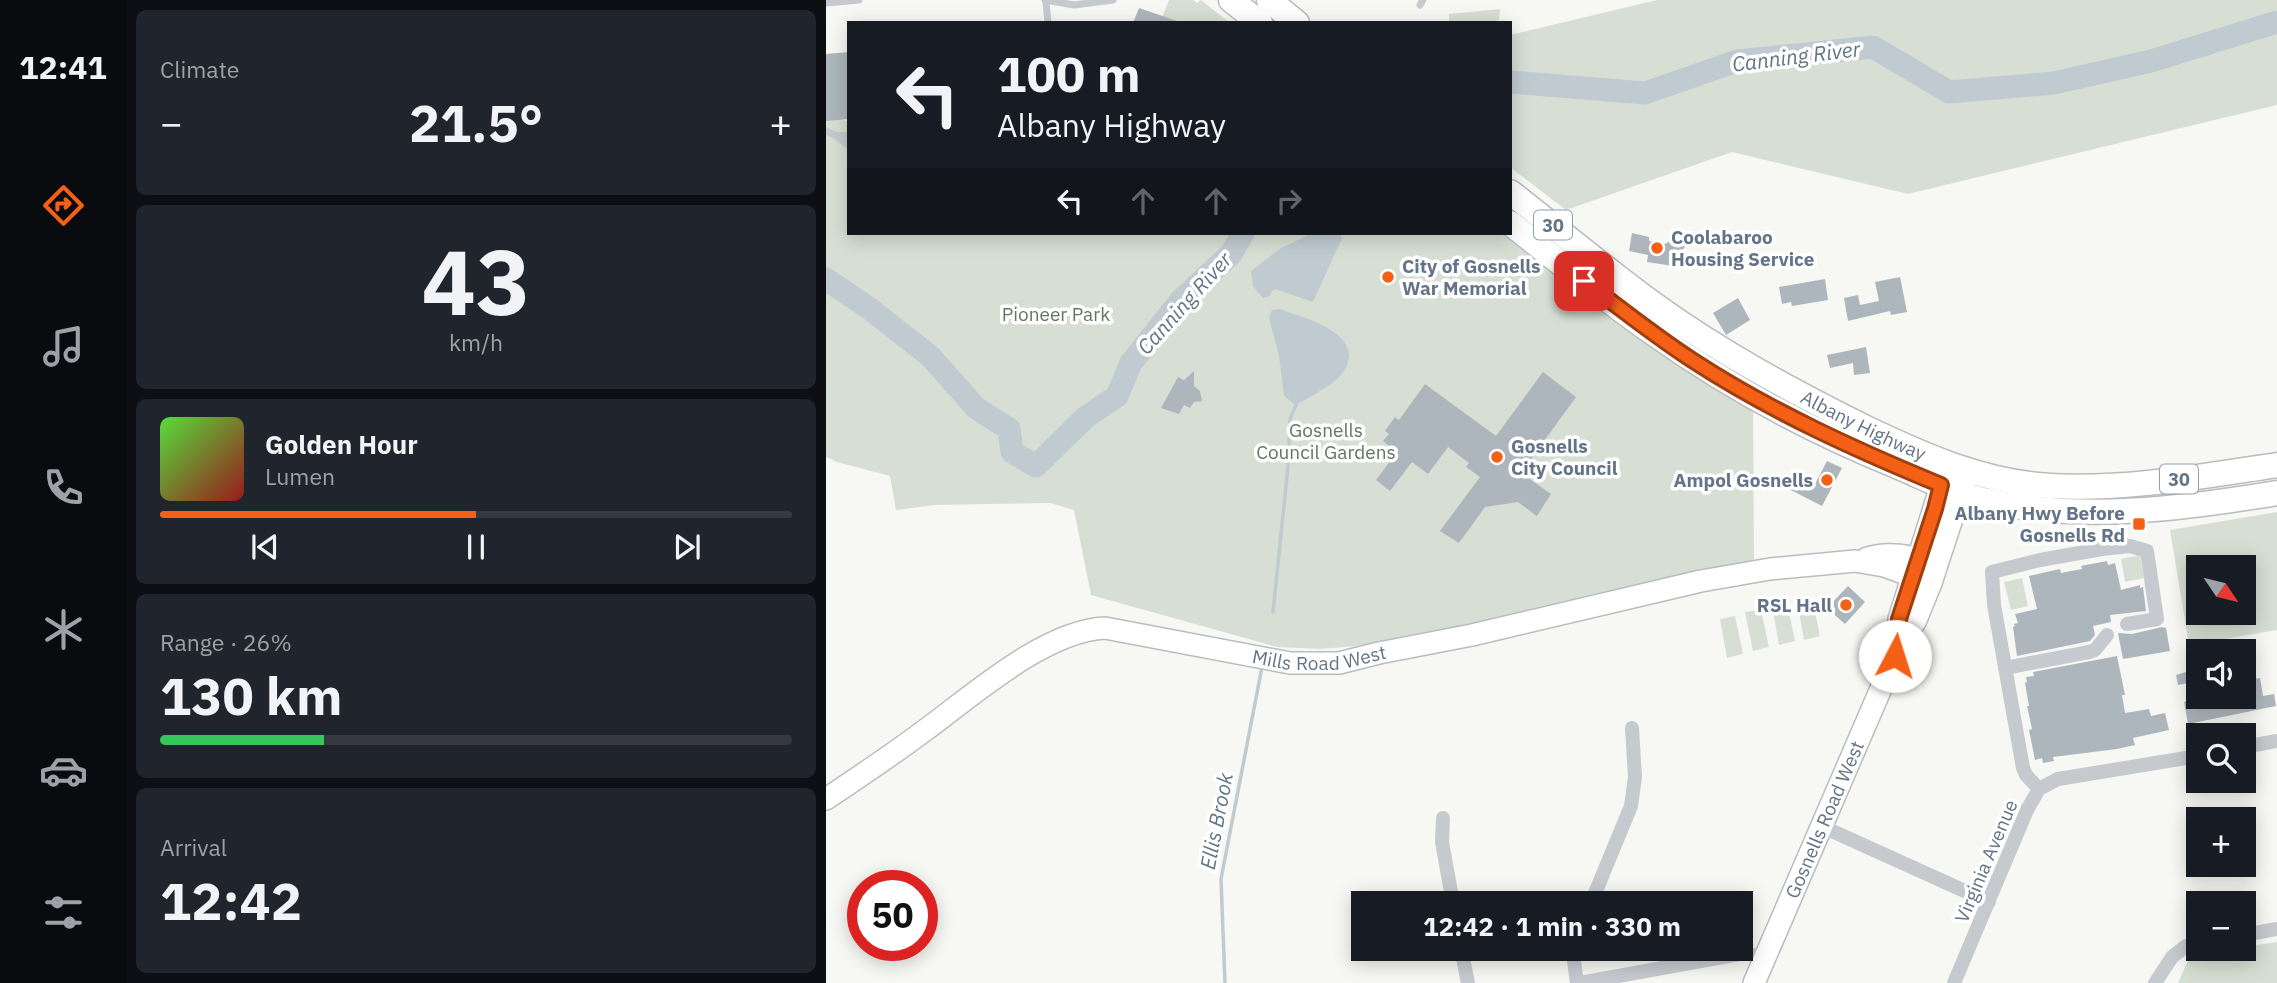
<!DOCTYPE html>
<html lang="en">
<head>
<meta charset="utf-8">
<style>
	body { margin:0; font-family:"IBM Plex Sans",sans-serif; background:#20242c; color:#f1f3f6; height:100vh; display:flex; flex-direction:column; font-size:26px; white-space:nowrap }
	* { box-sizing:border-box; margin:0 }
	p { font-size:23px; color:#9ea1a6 }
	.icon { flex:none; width:38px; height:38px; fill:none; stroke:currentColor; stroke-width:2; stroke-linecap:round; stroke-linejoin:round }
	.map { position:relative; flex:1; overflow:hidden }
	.side { display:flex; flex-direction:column; gap:10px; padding:10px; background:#0d0f14; width:700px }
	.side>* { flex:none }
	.banner { position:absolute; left:21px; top:21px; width:665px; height:214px; border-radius:0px; box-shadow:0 4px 18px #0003; background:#171b24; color:#f1f3f6; overflow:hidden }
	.needle { width:46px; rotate:125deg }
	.controls { position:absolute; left:1360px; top:555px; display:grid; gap:14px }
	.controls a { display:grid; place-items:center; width:70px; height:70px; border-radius:0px; background:#171b24; box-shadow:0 4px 18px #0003; font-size:35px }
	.speed { position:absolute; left:21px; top:870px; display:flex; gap:14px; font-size:35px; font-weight:700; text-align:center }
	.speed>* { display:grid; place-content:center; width:91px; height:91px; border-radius:50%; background:#171b24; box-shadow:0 4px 18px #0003; line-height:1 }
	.speed .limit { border:10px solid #d22; background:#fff; color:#111 }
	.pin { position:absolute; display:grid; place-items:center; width:60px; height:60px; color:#fff; margin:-30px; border-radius:14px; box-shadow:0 4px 10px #0006 }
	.me { position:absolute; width:77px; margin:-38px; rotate:5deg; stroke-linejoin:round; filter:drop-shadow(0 0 5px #0008) }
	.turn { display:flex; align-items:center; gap:24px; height:147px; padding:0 35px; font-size:32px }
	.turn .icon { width:91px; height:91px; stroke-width:2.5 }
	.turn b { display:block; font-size:49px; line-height:60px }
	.lanes { display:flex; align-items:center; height:66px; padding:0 35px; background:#0003; justify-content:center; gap:35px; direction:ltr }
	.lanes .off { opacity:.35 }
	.big { font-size:52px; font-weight:700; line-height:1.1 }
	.side .widget { flex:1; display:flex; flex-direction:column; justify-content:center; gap:10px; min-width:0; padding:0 24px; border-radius:10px; background:#20242c }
	.side .dial { align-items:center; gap:0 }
	.dial b { font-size:91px; line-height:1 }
	.song { display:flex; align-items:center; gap:21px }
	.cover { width:84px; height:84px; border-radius:10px; background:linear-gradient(135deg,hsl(110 70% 55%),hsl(0 70% 35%)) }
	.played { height:7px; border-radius:4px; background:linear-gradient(90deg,#f46016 50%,#363941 50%) }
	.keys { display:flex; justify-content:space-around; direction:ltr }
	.heat { display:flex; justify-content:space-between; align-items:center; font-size:38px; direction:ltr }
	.charge { height:10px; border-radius:5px; background:linear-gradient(90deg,#34c759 26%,#363941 0) }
	.trip { position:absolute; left:525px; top:891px; width:402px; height:70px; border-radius:0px; background:#171b24; box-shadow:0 4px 18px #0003; font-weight:700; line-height:70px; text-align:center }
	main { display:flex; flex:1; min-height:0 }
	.menu { display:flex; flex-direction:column; width:126px; justify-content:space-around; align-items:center; background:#090b0e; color:#9ea1a6 }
	.menu .icon { width:49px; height:49px }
	.menu .active { color:#f46016 }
	.menu b { font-size:32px; color:#f1f3f6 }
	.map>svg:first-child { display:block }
	.green { fill:#d7dfd4; fill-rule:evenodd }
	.water { fill:#c0cbd1 }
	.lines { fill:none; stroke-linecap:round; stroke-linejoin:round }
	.stream { stroke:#c0cbd1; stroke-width:3.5 }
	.river { stroke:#c0cbd1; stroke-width:23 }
	.building { fill:#aeb6bd }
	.secondary-casing { stroke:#b8bdc2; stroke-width:24 }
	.trunk-casing { stroke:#b8bbbf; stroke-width:27 }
	.service { stroke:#c6cace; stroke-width:7 }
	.minor { stroke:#c6cace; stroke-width:14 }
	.secondary { stroke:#fff; stroke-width:21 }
	.trunk { stroke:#fff; stroke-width:24 }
	.route-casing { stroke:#9f3e0e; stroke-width:18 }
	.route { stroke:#f46016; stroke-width:12 }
	.poi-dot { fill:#f46016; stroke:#fff; stroke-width:2.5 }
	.labels { text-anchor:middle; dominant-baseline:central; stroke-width:7; stroke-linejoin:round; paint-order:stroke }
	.shield { fill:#fff; stroke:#929eac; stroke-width:2 }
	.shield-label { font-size:18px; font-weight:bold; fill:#637488 }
	.poi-label { font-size:19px; font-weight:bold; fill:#637488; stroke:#fff; text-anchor:start }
	.park-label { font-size:19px; fill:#61795e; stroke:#fff }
	.street-label { font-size:19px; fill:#637488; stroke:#fff }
	.water-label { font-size:21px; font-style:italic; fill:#5f7683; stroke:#fff }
</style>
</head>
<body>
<main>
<nav class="menu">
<b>12:41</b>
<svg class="icon active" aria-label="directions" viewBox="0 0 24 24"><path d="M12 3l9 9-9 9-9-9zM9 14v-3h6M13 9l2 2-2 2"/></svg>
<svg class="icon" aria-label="music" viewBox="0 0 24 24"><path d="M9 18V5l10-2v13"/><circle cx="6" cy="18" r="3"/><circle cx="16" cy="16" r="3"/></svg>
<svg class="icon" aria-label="phone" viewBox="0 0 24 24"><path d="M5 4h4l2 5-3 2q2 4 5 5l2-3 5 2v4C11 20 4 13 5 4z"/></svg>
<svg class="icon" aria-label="climate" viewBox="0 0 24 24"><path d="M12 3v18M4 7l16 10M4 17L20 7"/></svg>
<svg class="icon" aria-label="car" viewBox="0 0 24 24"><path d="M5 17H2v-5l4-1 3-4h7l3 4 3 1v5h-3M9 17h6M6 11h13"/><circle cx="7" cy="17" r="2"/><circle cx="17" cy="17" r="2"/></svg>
<svg class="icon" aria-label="filters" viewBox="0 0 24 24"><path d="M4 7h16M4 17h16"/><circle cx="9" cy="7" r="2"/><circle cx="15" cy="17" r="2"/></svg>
</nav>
<section class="side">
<div class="widget"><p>Climate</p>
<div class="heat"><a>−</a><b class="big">21.5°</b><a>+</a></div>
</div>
<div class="widget dial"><b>43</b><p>km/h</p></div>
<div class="widget">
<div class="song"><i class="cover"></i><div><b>Golden Hour</b><p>Lumen</p></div></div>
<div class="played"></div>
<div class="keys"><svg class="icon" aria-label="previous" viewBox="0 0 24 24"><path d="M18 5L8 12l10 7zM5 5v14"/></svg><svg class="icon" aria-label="pause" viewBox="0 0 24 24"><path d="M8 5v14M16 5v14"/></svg><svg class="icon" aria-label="next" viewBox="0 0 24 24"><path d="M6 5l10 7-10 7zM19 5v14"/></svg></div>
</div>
<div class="widget"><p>Range · 26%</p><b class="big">130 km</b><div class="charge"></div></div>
<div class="widget"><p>Arrival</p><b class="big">12:42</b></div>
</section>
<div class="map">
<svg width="1451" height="983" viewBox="0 0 1451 983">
	<rect width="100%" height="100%" fill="#f7f7f3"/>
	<path class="green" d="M343 0H367L371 3 375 0 404 23H334Z
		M831 0H1451V105L1082 194 906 152 740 210 684 167V35Z
		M674 9 673 20 662 23H623V14Z
		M0 113 23 122V233H684L927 395 928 569 620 638 495 649 451 647 265 595 248 510 224 503 109 505 70 510 64 476 11 462 0 457Z
		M1451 512V630L1363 645 1344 530ZM1372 567H1418V612H1372Z
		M1314 555 1318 578 1299 582 1295 559Z
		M1196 578 1202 606 1185 610 1178 582Z
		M986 598 994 636 978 640 971 601Z
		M961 603 969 641 953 645 946 606Z
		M935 610 943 647 927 651 919 612Z
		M909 616 917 654 901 658 894 619Z
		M1451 942V983H1352L1365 954 1418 948V947Z"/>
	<path class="water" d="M487 233H513L516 238 487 302 449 289 446 291 444 296 437 298 427 286 425 271 455 248Z
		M454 309C474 317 522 328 523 355 523 364 518 373 511 379 499 389 484 397 470 405L458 396 453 356 443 318 446 310Z"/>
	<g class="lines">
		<path class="stream" d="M447 612 462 467 464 419 470 405
			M399 983 395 879 436 667"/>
		<path class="river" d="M684 82 819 93 911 61 1047 47 1123 92 1228 83 1325 61 1451 22
			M0 279 44 309 104 356 150 408 183 429 186 452 210 466 260 417 291 396 305 363 355 300 405 254 417 233"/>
	</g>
	<path class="building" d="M313 8 351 21 350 23H307Z
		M23 52V119L0 121V54Z
		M806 233 823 237V241L839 244 853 235 860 245 847 266 821 262 822 255 803 251Z
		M1074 277 1081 312 1065 315 1064 311 1022 321 1018 298 1032 295 1034 305 1053 301 1049 282Z
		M999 279 1002 300 966 306 965 302 956 304 953 287Z
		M912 298 924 320 900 335 887 313Z
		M1040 347 1044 373 1028 375 1027 363 1004 368 1001 355Z
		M368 371V386L374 391 376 401 368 402 364 408 358 405 353 414 335 408 352 377 358 380Z
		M717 372 750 397 695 473 725 494 711 516 692 502 659 507 633 543 614 531 654 477 640 467 643 463 622 447 602 474 586 462 564 491 550 480 571 452 557 441 563 434 559 431 569 417 573 420 599 384 670 436Z
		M1001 461 1016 468 996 506 957 486 964 473 988 486Z
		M1281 561 1282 565 1289 563 1295 590 1314 585V588L1317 587 1320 611 1284 615 1285 622 1267 626 1269 635 1264 641 1191 656 1187 627 1189 626 1188 624 1192 623 1189 614 1211 609 1203 576 1234 569 1235 573 1256 569 1255 566Z
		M1022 586 1039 602 1019 624 1001 608Z
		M1336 627 1340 628 1344 651 1297 659 1292 633 1306 634Z
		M1291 656 1299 695H1296L1299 713 1323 709 1325 716 1339 713 1343 730 1307 738 1309 745 1291 749 1227 757 1228 761 1217 763 1216 758 1209 760 1203 730 1206 729 1201 706H1203L1199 683 1201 682 1200 677 1208 676 1207 672Z
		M1360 672 1362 683 1352 685 1350 675Z
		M1434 678 1437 696 1448 694 1450 706 1362 724 1358 702 1377 698 1376 696H1422L1419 680Z"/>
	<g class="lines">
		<g class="secondary-casing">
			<g id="secondary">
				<path d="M1041 558C1064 551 1083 556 1105 563"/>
				<path d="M1070 651 1073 619 1120 470"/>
				<path id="s1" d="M0 799C33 777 66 755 98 731 146 696 218 631 279 628L464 663H513L553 653 646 635 875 581 944 569 1029 561 1058 566 1105 583"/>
				<path id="s2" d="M928 983 1069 656 1090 620 1105 583 1139 479"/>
			</g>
		</g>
		<g class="trunk-casing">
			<g id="trunk">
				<path d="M405 0 434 23"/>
				<path d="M443 0 471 23"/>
				<path id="s3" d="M684 192C733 230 780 270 830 306 895 353 968 392 1040 428 1099 456 1159 483 1225 486 1301 490 1376 476 1451 465"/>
				<path d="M684 223C731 260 778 299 827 333 900 385 985 431 1068 465 1097 477 1126 493 1157 500 1254 522 1354 509 1451 493"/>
			</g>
		</g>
		<path class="service" d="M219 0 248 5 287 0
			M220 2 222 23
			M0 3 33 0
			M594 5 597 0
			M0 131 11 136 23 146
			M11 136 23 135"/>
		<path class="minor" d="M1179 668 1263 652 1269 650 1281 635
			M1418 747 1451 741
			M1213 789 1200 775 1197 768 1168 605 1166 572 1214 560 1276 549 1304 546 1321 551 1331 619 1301 624
			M617 818 616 842 627 903
			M995 826 1163 902
			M765 903 805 806 809 777 806 728
			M1418 935 1451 929
			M635 948 642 983
			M749 948 748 961 751 983
			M754 983 919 953 939 958
			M1128 983 1201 810 1213 789 1232 779 1372 756
			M1329 983 1346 957 1360 946 1372 943"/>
		<use href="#secondary" class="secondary"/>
		<use href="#trunk" class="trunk"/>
	</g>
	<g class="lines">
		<g class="route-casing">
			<path id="route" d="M758 281C794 308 829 336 866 360 944 411 1030 450 1115 485L1109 509 1073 619 1069 656"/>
		</g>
		<use href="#route" class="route"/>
	</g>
	<g class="poi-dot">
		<circle cx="831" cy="248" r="7"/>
		<circle cx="562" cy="277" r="7"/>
		<circle cx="671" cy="457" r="7"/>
		<circle cx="1001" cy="480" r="7"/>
		<rect x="1306" y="517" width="14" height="14" rx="3.5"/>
		<circle cx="1020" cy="605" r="7"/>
	</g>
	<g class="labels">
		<g class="shield">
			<rect x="708" y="210.5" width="38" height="29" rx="5"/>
			<rect x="1334" y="464.5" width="38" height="29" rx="5"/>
		</g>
		<g class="shield-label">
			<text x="727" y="225">30</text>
			<text x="1353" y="479">30</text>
		</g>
		<g class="poi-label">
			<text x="845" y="237">Coolabaroo<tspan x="845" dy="22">Housing Service</tspan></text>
			<text x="576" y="266">City of Gosnells<tspan x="576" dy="22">War Memorial</tspan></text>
			<text x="685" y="446">Gosnells<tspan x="685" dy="22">City Council</tspan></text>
			<text x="987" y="480" text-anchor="end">Ampol Gosnells</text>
			<text x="1299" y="513" text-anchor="end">Albany Hwy Before<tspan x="1299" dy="22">Gosnells Rd</tspan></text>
			<text x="1006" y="605" text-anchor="end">RSL Hall</text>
		</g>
		<g class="park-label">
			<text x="230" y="314">Pioneer Park</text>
			<text x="500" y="430">Gosnells<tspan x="500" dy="22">Council Gardens</tspan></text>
		</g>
		<g class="street-label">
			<text stroke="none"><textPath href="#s3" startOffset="425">Albany Highway</textPath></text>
			<text stroke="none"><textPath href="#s1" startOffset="548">Mills Road West</textPath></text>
			<text stroke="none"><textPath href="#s2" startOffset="178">Gosnells Road West</textPath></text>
			<text transform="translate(1160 861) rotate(-67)">Virginia Avenue</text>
		</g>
		<g class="water-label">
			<text transform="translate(970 56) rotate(-7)">Canning River</text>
			<text transform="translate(358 303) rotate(-48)">Canning River</text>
			<text transform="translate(390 821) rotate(-79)">Ellis Brook</text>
		</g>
	</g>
</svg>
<div class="controls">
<a><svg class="needle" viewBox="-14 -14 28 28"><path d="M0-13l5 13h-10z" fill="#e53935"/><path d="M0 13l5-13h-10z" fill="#9ea1a6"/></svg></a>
<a><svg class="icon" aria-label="sound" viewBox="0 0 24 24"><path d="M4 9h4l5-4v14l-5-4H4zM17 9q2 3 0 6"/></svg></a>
<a><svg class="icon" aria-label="search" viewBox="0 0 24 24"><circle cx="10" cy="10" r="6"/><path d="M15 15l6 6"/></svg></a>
<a>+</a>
<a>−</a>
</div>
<div class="speed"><div class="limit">50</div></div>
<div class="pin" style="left:758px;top:281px;background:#d93025"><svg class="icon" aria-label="arrive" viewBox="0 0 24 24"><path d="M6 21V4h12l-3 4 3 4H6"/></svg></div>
<svg class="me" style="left:1069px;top:656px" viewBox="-20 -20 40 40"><circle r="19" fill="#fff"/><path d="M0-13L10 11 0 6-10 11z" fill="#f46016"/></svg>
<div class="trip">12:42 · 1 min · 330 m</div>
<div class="banner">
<div class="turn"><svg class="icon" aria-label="left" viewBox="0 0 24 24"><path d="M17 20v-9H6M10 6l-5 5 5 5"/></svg><div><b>100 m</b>Albany Highway</div></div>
<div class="lanes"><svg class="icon" aria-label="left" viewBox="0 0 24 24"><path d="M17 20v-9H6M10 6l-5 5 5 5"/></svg><svg class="icon off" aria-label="ahead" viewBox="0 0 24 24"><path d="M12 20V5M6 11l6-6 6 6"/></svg><svg class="icon off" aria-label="ahead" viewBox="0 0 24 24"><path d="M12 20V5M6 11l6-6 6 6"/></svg><svg class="icon off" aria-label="right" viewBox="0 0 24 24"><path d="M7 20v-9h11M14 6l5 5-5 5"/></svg></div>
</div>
</div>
</main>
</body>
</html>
